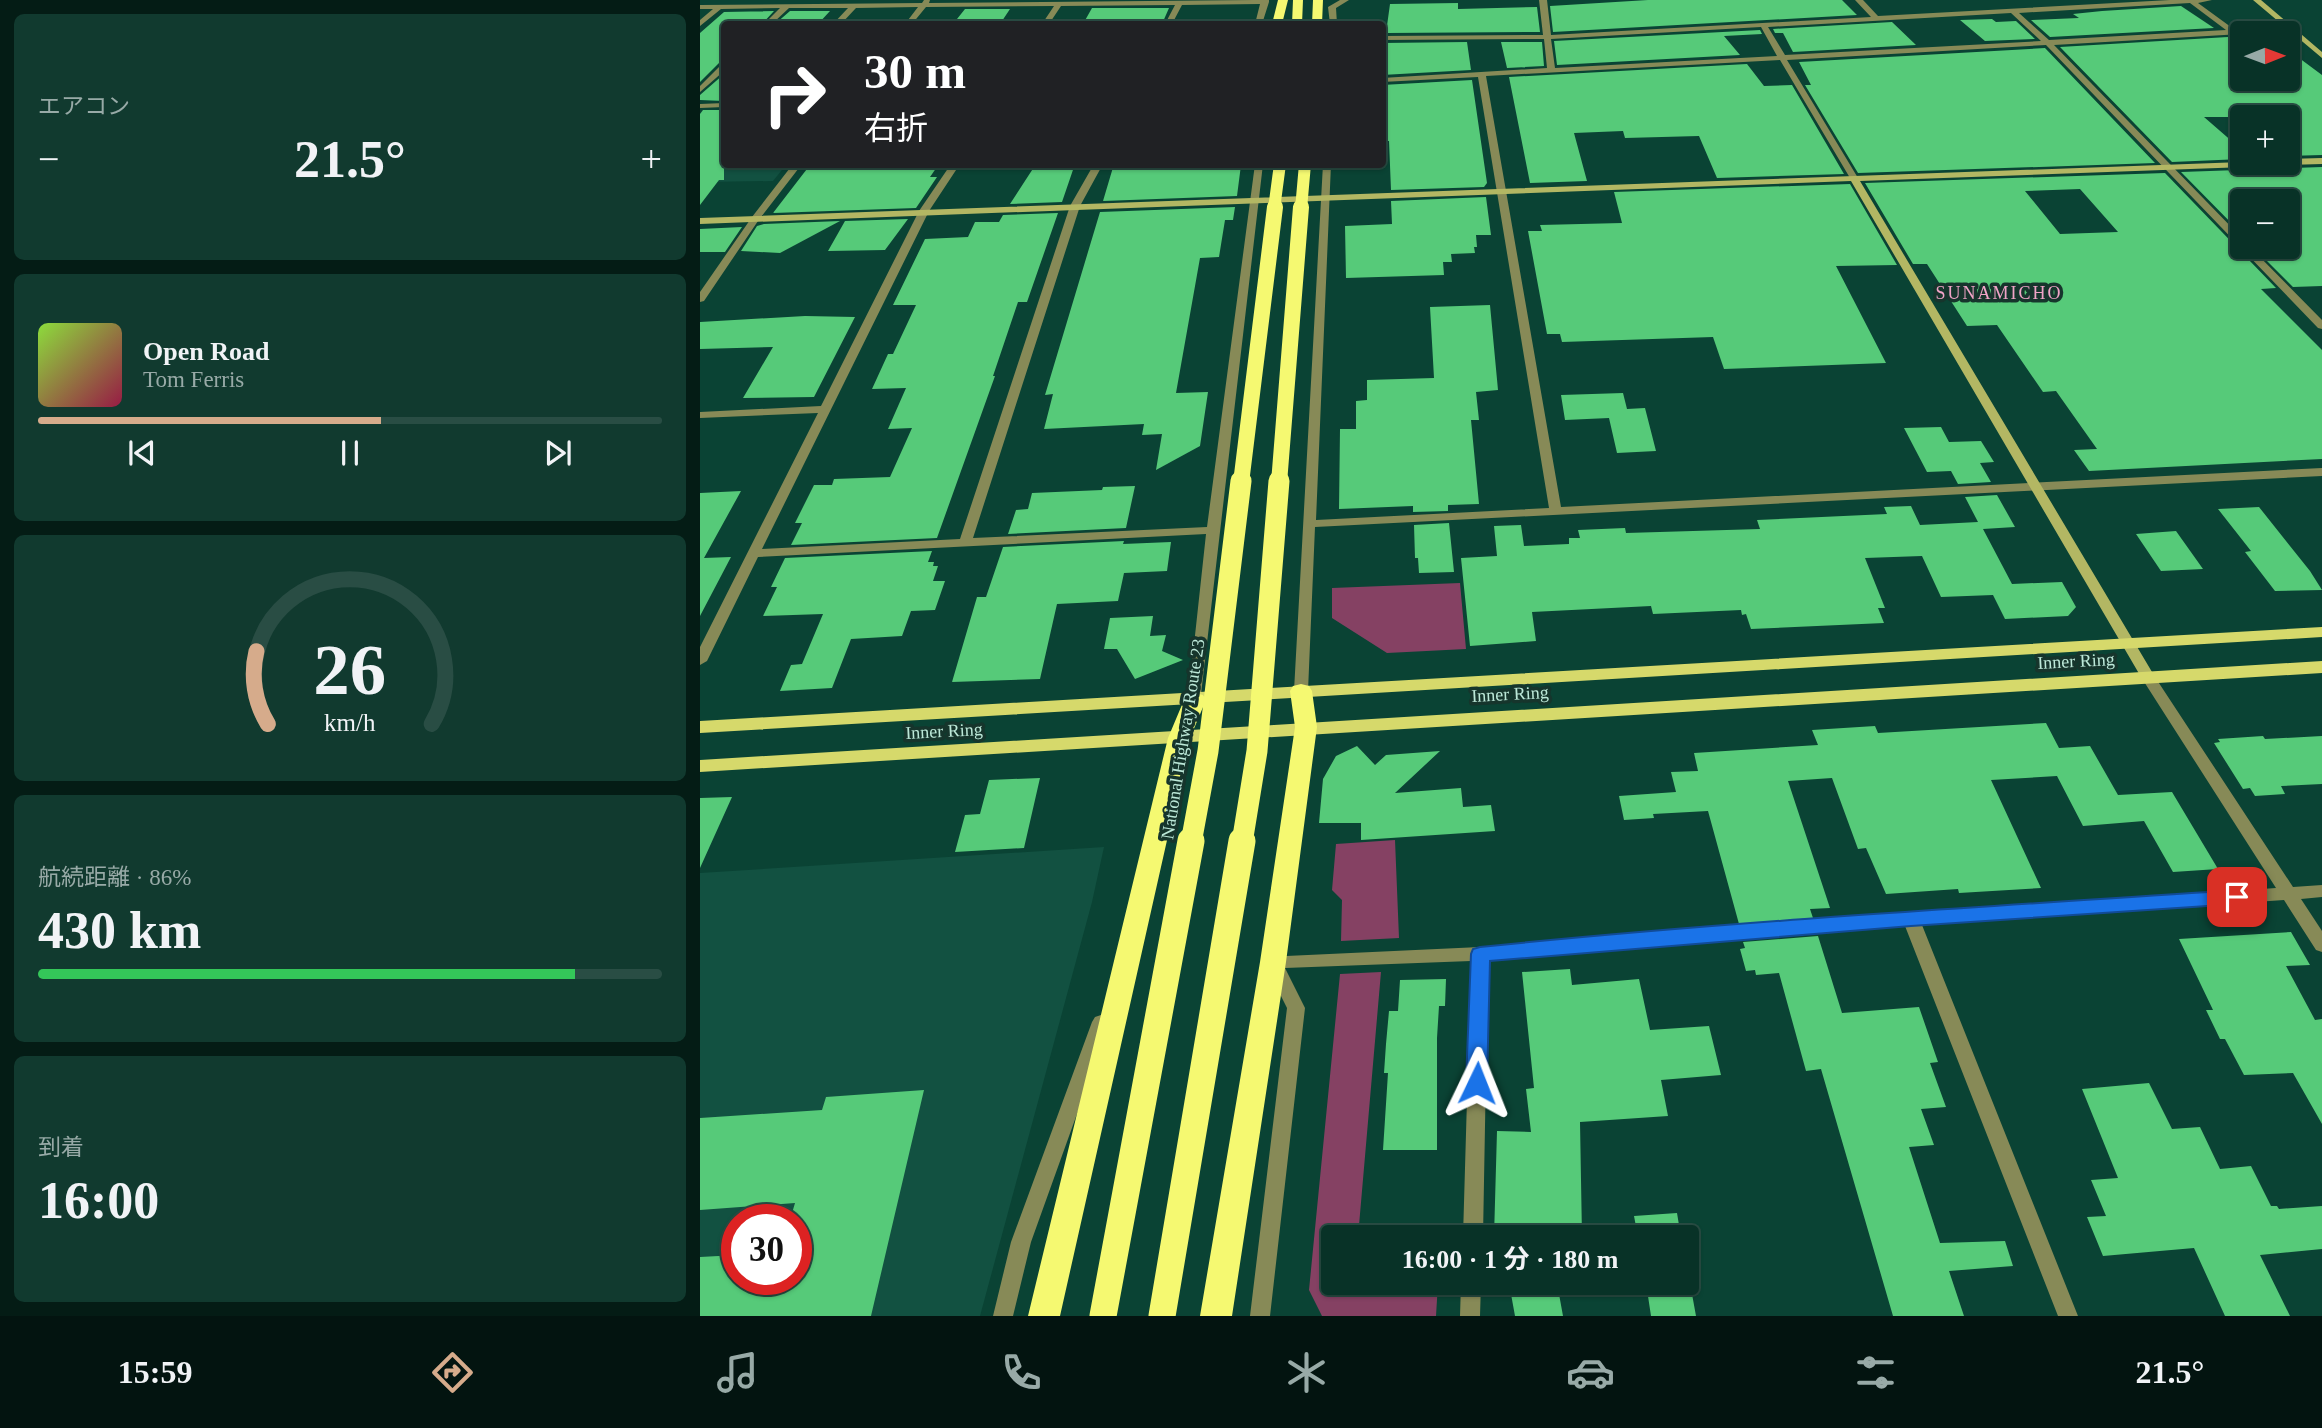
<!DOCTYPE html>
<html lang="ja">
<head>
<meta charset="utf-8">
<style>
	body { margin:0; font-family:"Times New Roman","Noto Sans JP",serif; background:#113a2f; color:#f1f3f6; height:100vh; display:flex; flex-direction:column; font-size:26px; white-space:nowrap }
	* { box-sizing:border-box; margin:0 }
	p { font-size:23px; color:#98aaa7 }
	.icon { flex:none; width:38px; height:38px; fill:none; stroke:currentColor; stroke-width:2; stroke-linecap:round; stroke-linejoin:round }
	.map { position:relative; flex:1; overflow:hidden }
	.drawer { display:flex; flex-direction:column; gap:14px; padding:14px; background:#041c15; width:700px }
	.drawer>* { flex:none }
	.banner { position:absolute; left:21px; top:21px; width:665px; height:147px; border-radius:7px; box-shadow:0 2px 5px #0004,0 0 0 2px #294d44; background:#202124; color:#fff; overflow:hidden }
	.needle { width:46px; rotate:89deg }
	.fabs { position:absolute; left:1530px; top:21px; display:grid; gap:14px }
	.fabs a { display:grid; place-items:center; width:70px; height:70px; border-radius:7px; background:#083227; box-shadow:0 2px 5px #0004,0 0 0 2px #294d44; font-size:35px }
	.speed { position:absolute; left:21px; top:1204px; display:flex; gap:14px; font-size:35px; font-weight:700; text-align:center }
	.speed>* { display:grid; place-content:center; width:91px; height:91px; border-radius:50%; background:#083227; box-shadow:0 2px 5px #0004,0 0 0 2px #294d44; line-height:1 }
	.speed .limit { border:10px solid #d22; background:#fff; color:#111 }
	.pin { position:absolute; display:grid; place-items:center; width:60px; height:60px; color:#fff; margin:-30px; border-radius:14px; box-shadow:0 4px 10px #0006 }
	.me { position:absolute; width:77px; margin:-38px; rotate:2deg; stroke-linejoin:round; filter:drop-shadow(0 0 5px #0008) }
	.turn { display:flex; align-items:center; gap:24px; height:147px; padding:0 28px; font-size:32px }
	.turn .icon { width:91px; height:91px; stroke-width:2.5 }
	.turn b { display:block; font-size:49px; line-height:60px }
	.big { font-size:52px; font-weight:700; line-height:1.1 }
	.drawer .card { flex:1; display:flex; flex-direction:column; justify-content:center; gap:10px; min-width:0; padding:0 24px; border-radius:10px; background:#113a2f }
	.drawer .dial { align-items:center; gap:0 }
	.dial svg { height:182px; overflow:visible; fill:none; stroke:#294d44; stroke-width:7; stroke-linecap:round; text-anchor:middle }
	.dial text { fill:#f1f3f6; stroke:none }
	.song { display:flex; align-items:center; gap:21px }
	.cover { width:84px; height:84px; border-radius:10px; background:linear-gradient(135deg,hsl(90 70% 55%),hsl(340 70% 35%)) }
	.played { height:7px; border-radius:4px; background:linear-gradient(90deg,#d6ab8b 55%,#294d44 55%) }
	.keys { display:flex; justify-content:space-around; direction:ltr }
	.heat { display:flex; justify-content:space-between; align-items:center; font-size:38px; direction:ltr }
	.charge { height:10px; border-radius:5px; background:linear-gradient(90deg,#34c759 86%,#294d44 0) }
	.trip { position:absolute; left:621px; top:1225px; width:378px; height:70px; border-radius:7px; background:#083227; box-shadow:0 2px 5px #0004,0 0 0 2px #294d44; font-weight:700; line-height:70px; text-align:center }
	.menu { display:flex; height:112px; justify-content:space-around; align-items:center; background:#031410; color:#98aaa7 }
	.menu .icon { width:49px; height:49px }
	.menu .active { color:#d6ab8b }
	.menu b { font-size:32px; color:#f1f3f6 }
	main { display:flex; flex:1; min-height:0 }
	.map>svg:first-child { display:block }
	.built { fill:#125141; fill-rule:evenodd }
	.green { fill:#854163 }
	.building { fill:#56ca79; fill-rule:evenodd }
	.lines { fill:none; stroke-linecap:round; stroke-linejoin:round }
	.street { fill:#878a57; fill-rule:evenodd }
	.secondary { fill:#b3b763; fill-rule:evenodd }
	.primary { fill:#d6d96b; fill-rule:evenodd }
	.highway { fill:#f5f971; fill-rule:evenodd }
	.highway-bridge-far3 { stroke:#f5f971; stroke-width:12 }
	.highway-bridge-far2 { stroke:#f5f971; stroke-width:16 }
	.highway-bridge-far1 { stroke:#f5f971; stroke-width:21 }
	.highway-bridge { stroke:#f5f971; stroke-width:27 }
	.route { fill:#1a73e8; stroke:#114b97; stroke-width:2 }
	.labels { text-anchor:middle; dominant-baseline:central; stroke-width:7; stroke-linejoin:round; paint-order:stroke }
	.far-quarter-label { font-size:18px; letter-spacing:2px; fill:#f0a4c7; stroke:#16352c }
	.street-label { font-size:18px; fill:#bce8d8; stroke:#16352c }
</style>
</head>
<body>
<main>
<section class="drawer">
<div class="card"><p>エアコン</p>
<div class="heat"><a>−</a><b class="big">21.5°</b><a>+</a></div>
</div>
<div class="card">
<div class="song"><i class="cover"></i><div><b>Open Road</b><p>Tom Ferris</p></div></div>
<div class="played"></div>
<div class="keys"><svg class="icon" aria-label="previous" viewBox="0 0 24 24"><path d="M18 5L8 12l10 7zM5 5v14"/></svg><svg class="icon" aria-label="pause" viewBox="0 0 24 24"><path d="M8 5v14M16 5v14"/></svg><svg class="icon" aria-label="next" viewBox="0 0 24 24"><path d="M6 5l10 7-10 7zM19 5v14"/></svg></div>
</div>
<div class="card dial"><svg viewBox="0 0 100 80">
<path d="M14 69A42 42 0 1 1 86 69"/>
<path d="M14 69A42 42 0 0 1 9 37" stroke="#d6ab8b"/>
<text x="50" y="56" font-size="32" font-weight="700">26</text>
<text x="50" y="72" font-size="11">km/h</text>
</svg></div>
<div class="card"><p>航続距離 · 86%</p><b class="big">430 km</b><div class="charge"></div></div>
<div class="card"><p>到着</p><b class="big">16:00</b></div>
</section>
<div class="map">
<svg width="1622" height="1316" viewBox="0 0 1622 1316">
	<rect width="100%" height="100%" fill="#0a4334"/>
	<path class="built" d="M24 149V164L86 165 73 181 0 182V151Z
		M404 847 392 902 280 1316H0V873ZM37 1220H96V1279H37Z"/>
	<path class="green" d="M760 583 766 649 687 653 632 618V588Z
		M695 840 699 938 641 941 642 900 632 890 636 844Z
		M681 972 658 1237H634V1283H738L736 1316H622L609 1290 640 974Z"/>
	<path class="building" d="M948 0H1142L1157 15 853 32 850 6Z
		M758 3V9L837 7 840 32 686 33 690 4Z
		M1481 6 1514 28 1350 37 1331 20 1379 18 1373 14 1402 11Z
		M392 8H469L462 24H383Z
		M265 9H310L300 24H253Z
		M74 11 62 24H24V63H19L0 82V33L24 12Z
		M90 11H130L118 24H75Z
		M1292 19 1296 22 1316 21 1335 39 1285 41 1260 20Z
		M1192 22 1216 45 1093 52 1083 33H1075L1073 29Z
		M1060 30 1062 34 1024 36 1040 55 857 65 854 41Z
		M1528 37 1542 46V79H1587V49L1622 75V155L1587 156V117H1504L1542 150V159L1472 162 1360 47Z
		M767 42 771 70 682 75V43Z
		M801 42H842L844 66 807 68Z
		M1345 48 1455 163 1158 173 1105 85H1111L1099 62Z
		M1047 64 1064 86 1092 85 1144 174 1017 178 999 136 925 138 923 131 874 133 887 181 830 183 809 77Z
		M24 74V101L0 100V95Z
		M772 80 787 183 784 187 691 190 689 141H682V85Z
		M24 110V180H19L0 205V114L3 110Z
		M239 164 230 177H237L216 208 73 213 110 165Z
		M336 164H375L362 202 310 204Z
		M414 164 442 166 541 165 537 196 403 201Z
		M1622 167V286L1593 287 1553 247H1587V201H1542V234L1481 172Z
		M1465 173 1576 288 1561 289 1622 350V459L1389 471 1374 450 1397 449 1356 391 1343 392 1297 325 1267 326 1227 264H1213L1165 183ZM1380 189 1418 232 1360 234 1325 191Z
		M1150 184 1197 265 1136 266 1186 363 1024 369 1013 337 862 342 860 334H847L828 231H842L840 225 922 223 914 192Z
		M786 197 791 235H776L777 247H774L775 253 751 254 752 262H743L744 275 646 278 645 226 692 224 691 201Z
		M535 207 533 220H525L519 257 500 258 476 393 508 392 500 446 456 470 462 434 442 435 444 424 344 429 353 394 345 395 400 212Z
		M358 213 327 302H318L293 376H295L237 538 91 545 102 523H95L114 485H132L134 479 190 477 212 428 188 429 206 388 172 389 188 354H193L216 305H193L225 239 268 237 275 222H299L303 215Z
		M208 219 185 250 128 251 145 221Z
		M140 221 80 253 41 251 57 226 64 224Z
		M42 227 25 252H0V229Z
		M790 305 798 390 776 392 779 420H771L779 504 748 505V511L713 512V506L639 509 640 429H656V401L667 400V380L734 378 730 307Z
		M105 316 155 317 114 397 43 398 73 347 0 349V322Z
		M923 393 927 409 945 408 956 451 917 453 909 418 865 420 861 395Z
		M1241 427 1249 442 1281 441 1294 462 1280 463 1291 482 1258 484 1251 471 1227 472 1204 428Z
		M435 486 426 528 308 534 316 510 328 509 332 493 402 490 403 487Z
		M41 491 4 558 31 557 0 616V493Z
		M1297 495 1315 527 1283 529 1312 584 1362 582 1376 607 1368 616 1305 619 1293 595 1241 597 1222 556 1165 558 1185 608H1178L1184 623 1051 629 1046 614 1042 615 1041 610 953 614 951 606 832 612 836 641 770 646 761 558 797 556 794 526 821 525 824 546 869 544V538H880L878 530 925 528 926 533 1060 529 1057 520 1187 514 1184 507 1211 506 1220 525 1278 522 1265 497Z
		M1559 507 1610 571 1622 590 1575 591 1545 552 1551 551 1518 509Z
		M749 523 754 572 719 573 718 558H715L714 525Z
		M1476 531 1503 569 1461 571 1436 534Z
		M424 541 423 544 471 542 467 571 424 573 418 601 357 604 340 679 252 682 277 597H286L303 547Z
		M232 551 228 562H234L233 566H238L233 581H245L235 610 211 611 202 636 151 639 132 688 80 691 91 665 102 664 123 614 63 616 77 587H71L85 558Z
		M453 616 450 636 466 635 462 651 483 660 435 679 417 649H404L410 618Z
		M1346 723 1359 748 1390 746 1418 795 1472 792 1518 869 1473 872 1444 821 1383 826 1357 776 1291 780 1341 888 1259 893 1258 889 1186 894 1166 848 1158 849 1132 778 1088 781 1130 908 1110 909 1113 918 1039 924 1008 811 953 814 954 818 924 820 919 796 976 792 971 772 998 771 994 753 1118 745 1112 730 1175 726 1178 733Z
		M1563 736 1565 739 1622 736V784L1581 786 1585 794 1555 796 1550 788 1543 789 1514 743 1520 742 1518 739Z
		M657 746 675 765 686 755 740 751 695 793 761 788 763 807 791 805 795 831 661 840V823H619L623 779 636 756Z
		M340 778 324 848 255 852 265 815 280 814 289 780Z
		M32 797 0 868V798Z
		M1591 932 1610 965 1586 966 1615 1020 1622 1019V1124L1593 1073 1544 1075 1525 1039H1520L1506 1010H1513L1479 939Z
		M1118 936 1142 1013 1219 1007 1238 1062 1230 1063 1246 1107 1221 1109 1234 1145 1209 1147 1240 1243 1305 1241 1313 1266 1249 1271 1264 1316H1193L1121 1069 1106 1071 1079 973 1056 975 1055 970 1046 971 1040 949 1045 948 1043 942Z
		M870 969 872 985 939 979 950 1030 1009 1026 1021 1075 961 1080 968 1116 880 1122 882 1237H794L797 1131 831 1132 826 1089 834 1088 822 972Z
		M746 979 745 1006H739L737 1038V1150H683L688 1073H684L686 1044 689 1011H698L700 980Z
		M1449 1083 1472 1129 1500 1127 1520 1169 1551 1166 1571 1206H1577L1579 1209 1622 1206V1249L1560 1255 1590 1316H1525L1494 1248 1403 1256 1387 1217 1406 1216 1391 1180 1418 1178 1382 1089Z
		M224 1090 171 1316H0V1257L37 1255V1279H96V1220H90L95 1203 0 1210V1118L122 1110 126 1097Z
		M977 1213 981 1237H938L934 1216Z
		M809 1283H857L863 1316H815Z
		M946 1283H990L996 1316H951Z"/>
	<g class="lines">
		<path class="street" d="M224 0H230L229 3 553 0H569V2L562 24H555L560 4 482 5 472 24H465L475 5 361 6 349 24H342L354 6 226 7 212 24H205L218 7 156 8 141 24H133L148 8H89L72 24H64L80 8 21 9 0 26V20L13 9H0V5L222 3Z
			M640 0H649L636 8 637 24H630L628 7Z
			M839 0H847L851 35 1171 17 1155 0H1163L1178 16 1470 0H1512L1498 3 1535 30 1594 27V31H1591L1354 45 1542 238V247H1550L1622 320V329L1618 328 1346 45 1087 60 1158 178 1154 181 1150 178 1080 60 786 76 861 507 1622 468V476L615 527 608 691 601 696 596 694 594 691 623 164H631L616 520 849 508 778 77 682 82V78L847 68 844 39 682 40V36L843 35ZM1490 3 1526 30 1349 40 1319 13ZM1311 13 1341 41 1085 55 1068 27ZM1061 27 1077 56 855 68 851 39Z
			M21 65H24V71L0 92V86Z
			M24 103V107L0 108V104Z
			M93 164H102L58 221 4 301 0 302V292L52 217Z
			M251 164H260L229 211 62 549 260 539 370 206 394 164H403L380 206 273 538 507 527 555 164H563L500 703H490L488 700 506 534 58 557 7 661 0 665V647L118 413 0 418V412L121 406 219 211Z
			M1448 672 1453 674 1593 887 1622 885V897L1601 899 1622 931V952L1616 950 1584 900 1222 925 1378 1316H1358L1205 926 788 960 783 1237H763L771 961 585 968 605 1008 570 1316H550L587 1008 564 962 567 957 780 947 1211 913 1576 888 1441 677Z
			M401 1015 407 1017 410 1022 331 1242 313 1316H293L311 1242 392 1022 395 1017Z
			M761 1283H781L780 1316H760Z"/>
		<path class="secondary" d="M1553 0H1561L1622 52V58Z
			M1622 158V164L1587 165 1583 163H1587V159Z
			M1542 162 1577 163 1573 166 1160 181 1455 677 1448 682 1441 677 1151 181 0 224V218Z"/>
		<path class="primary" d="M1622 627V637L0 733V721Z
			M1622 661V673L0 772V760Z"/>
		<path class="highway" d="M578 0H588L582 24H572Z
			M593 0H603L602 24H592Z
			M613 0H623L622 24H612Z
			M601 684 609 686 612 691 617 727 586 962 532 1316H500L560 962 595 727 590 691 593 686Z
			M495 693 503 695 506 700 490 738 360 1316H328L468 738 484 700 487 695Z"/>
		<path class="highway-bridge-far3" d="M574 209 580 164
			M601 209 605 164"/>
		<path class="highway-bridge-far2" d="M541 483 575 207
			M579 483 601 207"/>
		<path class="highway-bridge-far1" d="M491 843 508 751 541 481
			M542 843 557 751 579 481"/>
		<path class="highway-bridge" d="M403 1316 491 841
			M462 1316 542 841"/>
	</g>
	<path class="route" d="M1537 890 1544 892 1546 897 1544 902 1537 904 1211 926 790 961 787 1083 784 1089 777 1092 769 1089 766 1083 771 954 773 949 780 947C1032 921 1285 907 1537 890Z"/>
	<g class="labels">
		<g class="far-quarter-label">
			<text x="1299" y="293">SUNAMICHO</text>
		</g>
		<g class="street-label">
			<text transform="translate(1376 661) rotate(-3)">Inner Ring</text>
			<text transform="translate(810 694) rotate(-3)">Inner Ring</text>
			<text transform="translate(244 731) rotate(-3)">Inner Ring</text>
			<text transform="translate(483 739) rotate(-81)">National Highway Route 23</text>
		</g>
	</g>
</svg>
<div class="fabs">
<a><svg class="needle" viewBox="-14 -14 28 28"><path d="M0-13l5 13h-10z" fill="#e53935"/><path d="M0 13l5-13h-10z" fill="#98aaa7"/></svg></a>
<a>+</a>
<a>−</a>
</div>
<div class="speed"><div class="limit">30</div></div>
<div class="pin" style="left:1537px;top:897px;background:#d93025"><svg class="icon" aria-label="arrive" viewBox="0 0 24 24"><path d="M6 21V4h12l-3 4 3 4H6"/></svg></div>
<svg class="me" style="left:777px;top:1083px" viewBox="-20 -20 40 40"><path d="M0-17L14 15 0 8-14 15z" fill="#1a73e8" stroke="#fff" stroke-width="4"/></svg>
<div class="trip">16:00 · 1 分 · 180 m</div>
<div class="banner">
<div class="turn"><svg class="icon" aria-label="right" viewBox="0 0 24 24"><path d="M7 20v-9h11M14 6l5 5-5 5"/></svg><div><b>30 m</b>右折</div></div>
</div>
</div>
</main>
<nav class="menu">
<b>15:59</b>
<svg class="icon active" aria-label="directions" viewBox="0 0 24 24"><path d="M12 3l9 9-9 9-9-9zM9 14v-3h6M13 9l2 2-2 2"/></svg>
<svg class="icon" aria-label="music" viewBox="0 0 24 24"><path d="M9 18V5l10-2v13"/><circle cx="6" cy="18" r="3"/><circle cx="16" cy="16" r="3"/></svg>
<svg class="icon" aria-label="phone" viewBox="0 0 24 24"><path d="M5 4h4l2 5-3 2q2 4 5 5l2-3 5 2v4C11 20 4 13 5 4z"/></svg>
<svg class="icon" aria-label="climate" viewBox="0 0 24 24"><path d="M12 3v18M4 7l16 10M4 17L20 7"/></svg>
<svg class="icon" aria-label="car" viewBox="0 0 24 24"><path d="M5 17H2v-5l4-1 3-4h7l3 4 3 1v5h-3M9 17h6M6 11h13"/><circle cx="7" cy="17" r="2"/><circle cx="17" cy="17" r="2"/></svg>
<svg class="icon" aria-label="filters" viewBox="0 0 24 24"><path d="M4 7h16M4 17h16"/><circle cx="9" cy="7" r="2"/><circle cx="15" cy="17" r="2"/></svg>
<b>21.5°</b>
</nav>
</body>
</html>
